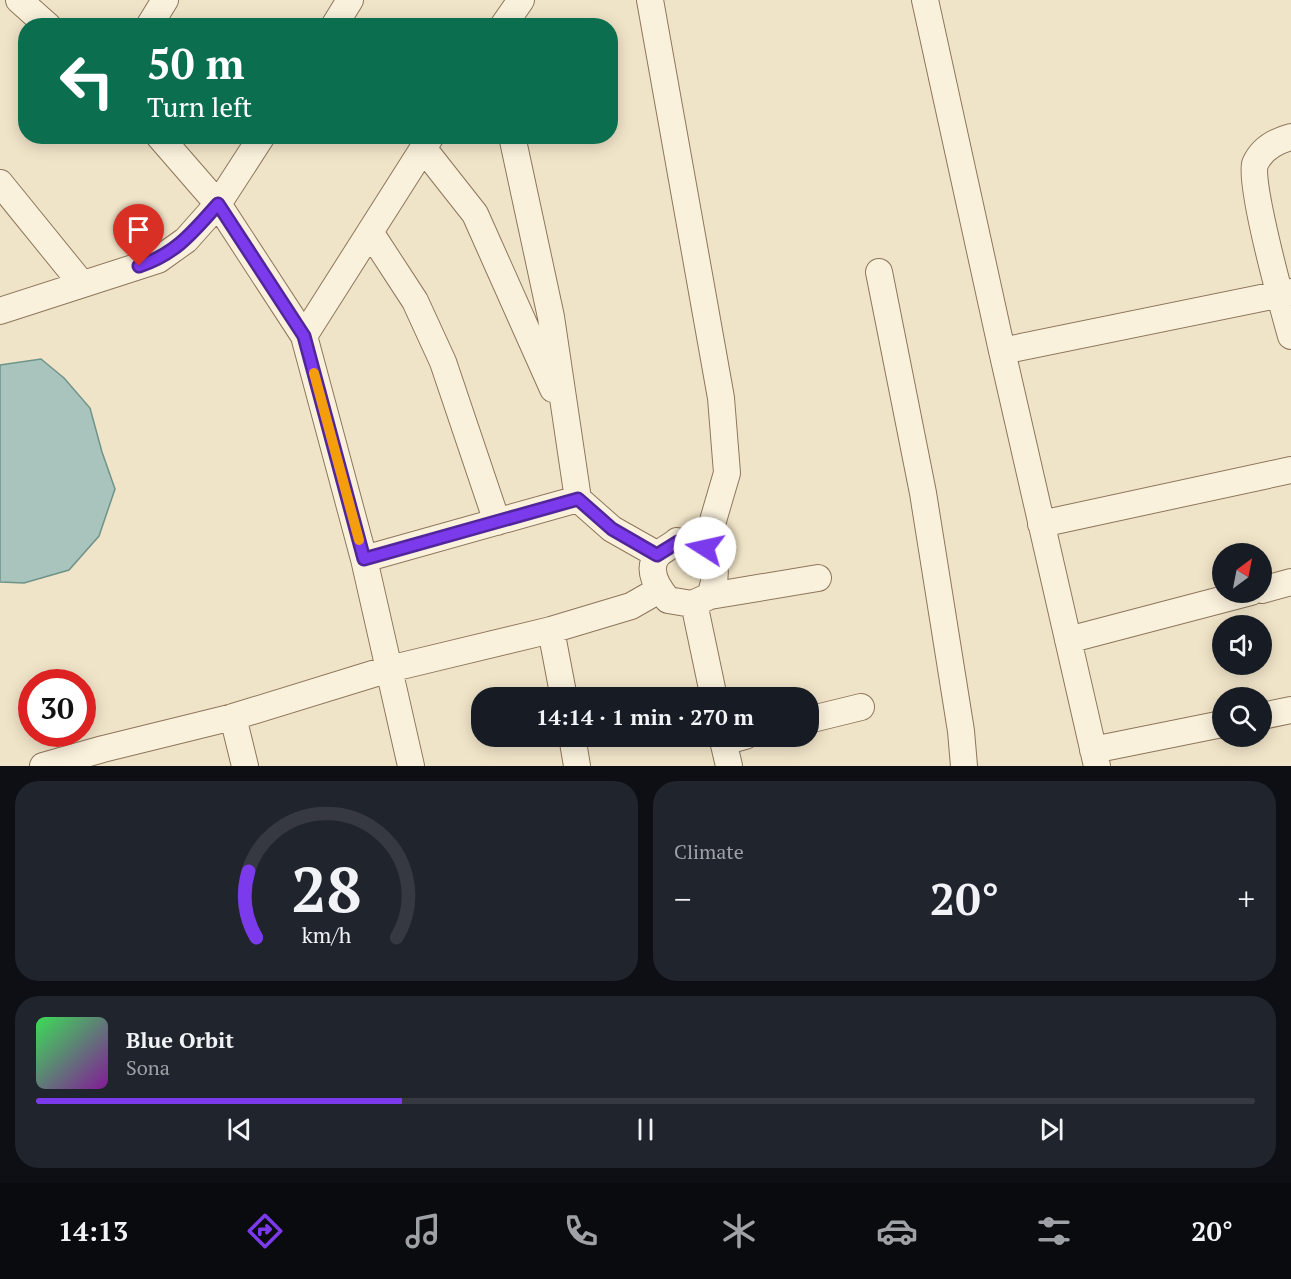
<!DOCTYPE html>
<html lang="en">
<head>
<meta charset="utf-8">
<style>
	body { margin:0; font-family:"PT Serif",serif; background:#20242c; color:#f1f3f6; height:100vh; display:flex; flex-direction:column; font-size:22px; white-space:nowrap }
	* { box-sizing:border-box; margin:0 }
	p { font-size:20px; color:#9ea1a6 }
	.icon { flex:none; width:33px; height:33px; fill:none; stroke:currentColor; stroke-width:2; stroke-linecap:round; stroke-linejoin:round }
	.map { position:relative; height:766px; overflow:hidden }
	.side { display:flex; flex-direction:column; gap:15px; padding:15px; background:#0d0f14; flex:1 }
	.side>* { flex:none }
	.guide { position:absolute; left:18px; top:18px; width:600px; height:126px; border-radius:24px; box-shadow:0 3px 15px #0003; background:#0b6e4f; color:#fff; overflow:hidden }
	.needle { width:39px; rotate:32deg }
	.fabs { position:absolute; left:1212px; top:543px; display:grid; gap:12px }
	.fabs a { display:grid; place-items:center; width:60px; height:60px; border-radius:50%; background:#171b24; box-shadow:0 3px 15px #0003; font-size:30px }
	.speed { position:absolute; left:18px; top:669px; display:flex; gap:12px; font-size:30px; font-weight:700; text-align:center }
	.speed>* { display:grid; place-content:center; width:78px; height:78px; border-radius:50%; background:#171b24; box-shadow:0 3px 15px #0003; line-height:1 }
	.speed .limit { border:9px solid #d22; background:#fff; color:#111 }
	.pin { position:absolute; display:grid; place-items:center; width:51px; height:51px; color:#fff; margin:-62px -26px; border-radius:50% 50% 50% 0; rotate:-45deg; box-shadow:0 0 6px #0007 }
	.pin .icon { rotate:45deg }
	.me { position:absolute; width:66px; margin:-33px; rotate:280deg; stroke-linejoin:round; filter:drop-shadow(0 0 4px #0008) }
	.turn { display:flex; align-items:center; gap:21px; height:126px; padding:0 30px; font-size:27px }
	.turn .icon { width:78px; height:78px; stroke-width:2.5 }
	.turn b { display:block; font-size:42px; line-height:51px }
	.big { font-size:45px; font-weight:700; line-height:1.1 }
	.side .tile { flex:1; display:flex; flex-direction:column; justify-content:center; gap:9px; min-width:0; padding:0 21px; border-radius:24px; background:#20242c }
	.side .dial { align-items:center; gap:0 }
	.dial svg { height:156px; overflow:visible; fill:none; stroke:#363941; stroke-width:7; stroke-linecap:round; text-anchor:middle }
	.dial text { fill:#f1f3f6; stroke:none }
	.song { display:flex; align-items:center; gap:18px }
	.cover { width:72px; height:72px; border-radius:9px; background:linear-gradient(135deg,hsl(130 70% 55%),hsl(290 70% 35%)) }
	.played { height:6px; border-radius:3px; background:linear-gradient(90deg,#7c3aed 30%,#363941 30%) }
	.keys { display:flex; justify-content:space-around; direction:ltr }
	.heat { display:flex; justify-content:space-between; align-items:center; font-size:33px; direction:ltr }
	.side .tiles { flex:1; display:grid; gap:15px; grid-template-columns:1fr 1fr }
	.tile:last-child { grid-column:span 2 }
	.trip { position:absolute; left:471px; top:687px; width:348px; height:60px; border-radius:24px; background:#171b24; box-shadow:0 3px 15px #0003; font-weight:700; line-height:60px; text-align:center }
	.tabs { display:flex; height:96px; justify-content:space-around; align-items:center; background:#090b0e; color:#9ea1a6 }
	.tabs .icon { width:42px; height:42px }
	.tabs .selected { color:#7c3aed }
	.tabs b { font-size:27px; color:#f1f3f6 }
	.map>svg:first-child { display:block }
	.water { fill:#a9c4bc; stroke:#6f938a; stroke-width:1.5 }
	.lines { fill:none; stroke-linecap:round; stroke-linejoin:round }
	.minor-casing { stroke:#8d765c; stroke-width:28 }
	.minor { stroke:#faf1dc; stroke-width:26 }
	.route-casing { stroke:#51269a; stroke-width:15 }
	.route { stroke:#7c3aed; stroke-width:10 }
	.slow { stroke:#f59e0b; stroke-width:10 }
</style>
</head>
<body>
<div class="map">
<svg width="1291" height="766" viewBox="0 0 1291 766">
	<rect width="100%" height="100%" fill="#f0e4c8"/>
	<path class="water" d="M41 359 64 378 90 408 102 452 115 489 99 536 69 570 24 583 0 582V365Z"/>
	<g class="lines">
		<g class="minor-casing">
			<path id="minor" d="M19 0 48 26
				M650 0 721 398 727 473 705 548
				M925 0 1002 351 1097 766
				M149 26 165 0
				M334 26 350 0
				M503 26 521 0
				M159 136 218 204 304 336 364 559 411 766
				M512 136 551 317 578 499 612 529 658 555
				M1291 137C1276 141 1262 148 1255 164 1248 181 1284 311 1291 336
				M423 148 475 214 553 389
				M0 183 82 284
				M370 232 415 301 443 362 497 522
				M879 272 923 493 961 731 964 766
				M0 311 158 260 186 240 218 204 262 136
				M304 336 431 136
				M1002 351 1291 292
				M1041 524 1291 470
				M677 541 702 545C718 560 717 576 710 596L692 604 668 600C658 588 646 571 657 556 662 550 672 546 677 541Z
				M364 559 578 499
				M1262 590 1291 582
				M710 596 818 578
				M694 603 714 698
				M551 630 564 698
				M1068 640 1251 592
				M1262 716 1291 710
				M233 717 245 766
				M808 720 861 707
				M572 736 577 766
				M722 736 729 766
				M723 742 745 736
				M1093 750 1222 724
				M43 766 103 749 233 717 389 669 551 630 631 606 659 590"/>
		</g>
		<use href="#minor" class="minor"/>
	</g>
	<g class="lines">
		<g class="route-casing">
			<path id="route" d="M139 266C176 254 193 232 218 204L304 336 364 559 578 499 612 529 657 555 678 542 702 545 705 548"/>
		</g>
		<use href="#route" class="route"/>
		<path class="slow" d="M314 373 359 540"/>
	</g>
</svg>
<div class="fabs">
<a><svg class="needle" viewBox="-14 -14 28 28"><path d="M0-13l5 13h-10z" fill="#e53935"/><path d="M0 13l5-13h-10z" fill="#9ea1a6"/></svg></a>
<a><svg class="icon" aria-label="sound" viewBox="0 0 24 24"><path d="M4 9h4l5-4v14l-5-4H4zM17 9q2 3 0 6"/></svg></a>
<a><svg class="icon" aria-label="search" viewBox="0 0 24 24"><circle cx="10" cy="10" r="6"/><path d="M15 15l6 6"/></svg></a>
</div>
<div class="speed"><div class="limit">30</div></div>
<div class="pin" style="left:139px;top:266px;background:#d93025"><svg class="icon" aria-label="arrive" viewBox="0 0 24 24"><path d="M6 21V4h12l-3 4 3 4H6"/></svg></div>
<svg class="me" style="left:705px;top:548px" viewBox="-20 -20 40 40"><circle r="19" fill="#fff"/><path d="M0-13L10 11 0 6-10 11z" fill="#7c3aed"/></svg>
<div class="trip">14:14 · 1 min · 270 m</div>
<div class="guide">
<div class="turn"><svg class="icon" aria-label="left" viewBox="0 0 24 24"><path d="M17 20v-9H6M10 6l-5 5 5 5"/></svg><div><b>50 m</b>Turn left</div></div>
</div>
</div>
<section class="side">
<div class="tiles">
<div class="tile dial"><svg viewBox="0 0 100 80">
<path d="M14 69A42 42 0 1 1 86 69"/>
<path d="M14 69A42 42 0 0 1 10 35" stroke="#7c3aed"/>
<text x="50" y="56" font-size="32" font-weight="700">28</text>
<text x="50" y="72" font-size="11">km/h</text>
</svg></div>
<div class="tile"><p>Climate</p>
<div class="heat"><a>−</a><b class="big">20°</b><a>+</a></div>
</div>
<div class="tile">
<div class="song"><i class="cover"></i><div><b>Blue Orbit</b><p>Sona</p></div></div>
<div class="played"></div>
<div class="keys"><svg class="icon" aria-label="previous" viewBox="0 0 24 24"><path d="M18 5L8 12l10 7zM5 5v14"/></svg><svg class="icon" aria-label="pause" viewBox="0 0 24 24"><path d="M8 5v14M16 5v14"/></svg><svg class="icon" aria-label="next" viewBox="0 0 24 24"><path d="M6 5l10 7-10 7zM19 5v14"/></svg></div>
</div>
</div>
</section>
<nav class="tabs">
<b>14:13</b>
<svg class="icon selected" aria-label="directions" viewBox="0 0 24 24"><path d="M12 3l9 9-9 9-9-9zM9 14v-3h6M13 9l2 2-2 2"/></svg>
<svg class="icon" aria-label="music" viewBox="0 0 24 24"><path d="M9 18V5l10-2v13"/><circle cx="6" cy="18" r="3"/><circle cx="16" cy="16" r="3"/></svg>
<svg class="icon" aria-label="phone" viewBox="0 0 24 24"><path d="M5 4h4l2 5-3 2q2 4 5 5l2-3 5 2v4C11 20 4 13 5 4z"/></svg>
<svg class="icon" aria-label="climate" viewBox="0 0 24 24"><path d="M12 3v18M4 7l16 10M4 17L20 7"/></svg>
<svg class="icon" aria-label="car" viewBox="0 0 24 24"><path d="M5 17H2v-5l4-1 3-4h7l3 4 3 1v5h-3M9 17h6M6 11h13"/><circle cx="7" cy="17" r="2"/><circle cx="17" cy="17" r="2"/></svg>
<svg class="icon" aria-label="filters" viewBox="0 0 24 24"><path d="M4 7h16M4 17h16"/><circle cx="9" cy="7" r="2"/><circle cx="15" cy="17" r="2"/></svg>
<b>20°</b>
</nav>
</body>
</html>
